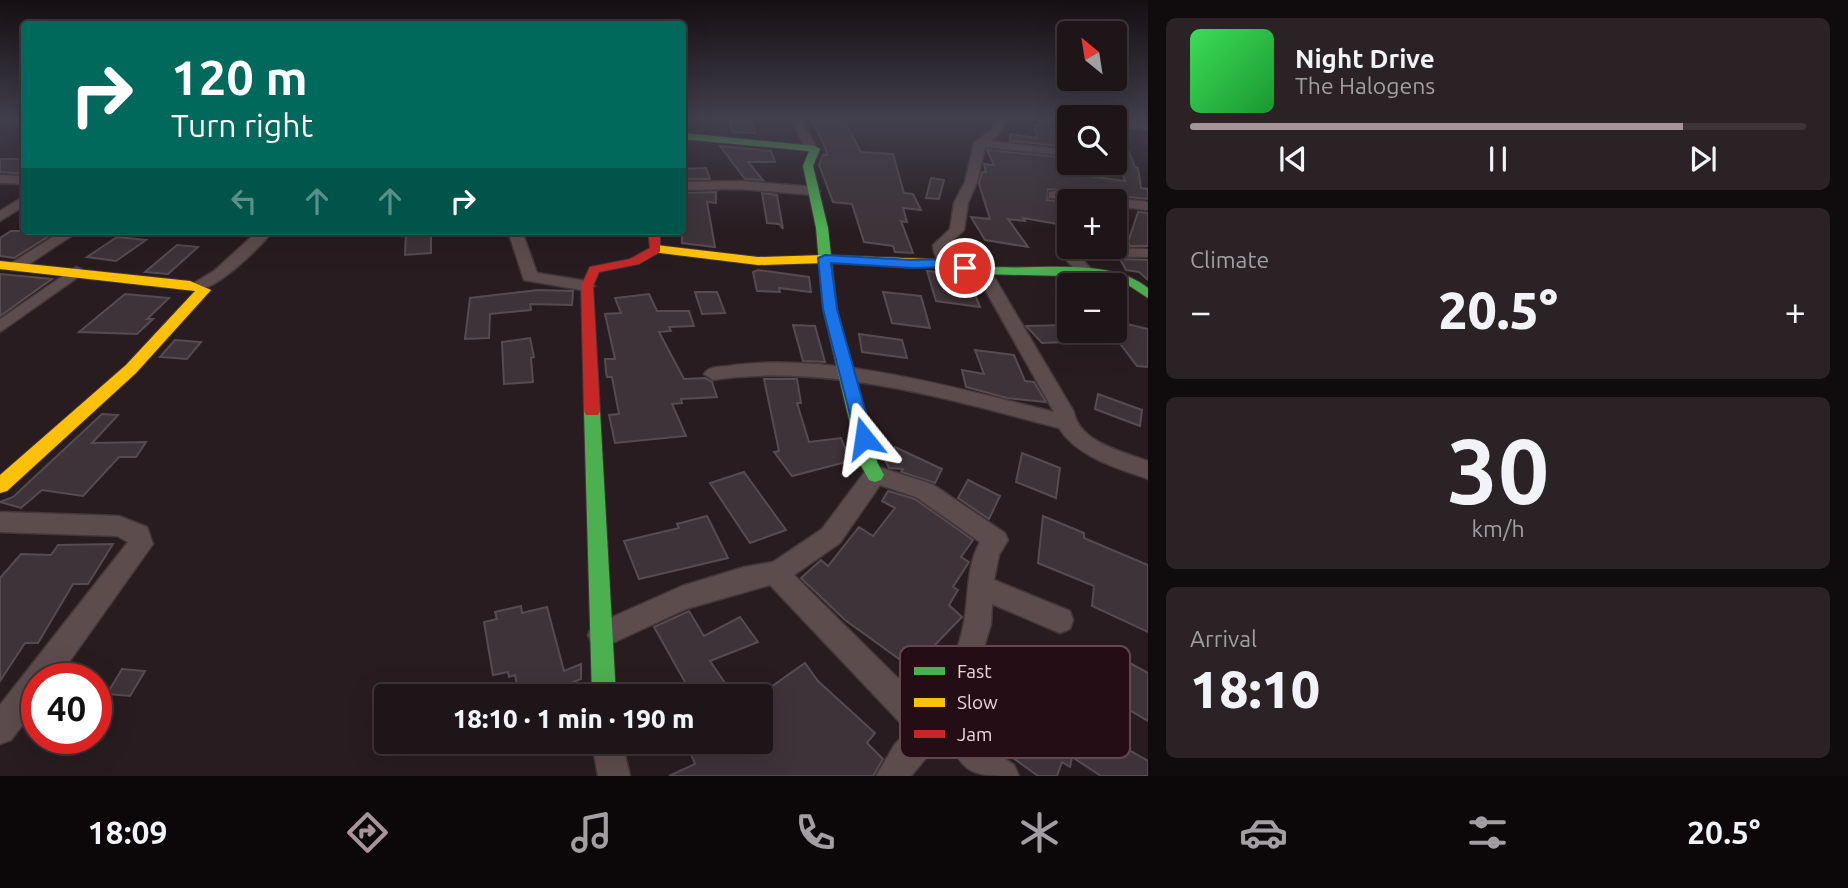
<!DOCTYPE html>
<html lang="en">
<head>
<meta charset="utf-8">
<style>
	body { margin:0; font-family:Ubuntu,sans-serif; background:#2b2225; color:#f1f3f6; height:100vh; display:flex; flex-direction:column; font-size:26px; white-space:nowrap }
	* { box-sizing:border-box; margin:0 }
	p { font-size:23px; color:#a19fa2 }
	.icon { flex:none; width:38px; height:38px; fill:none; stroke:currentColor; stroke-width:2; stroke-linecap:round; stroke-linejoin:round }
	.map { position:relative; flex:1; overflow:hidden }
	.panel { display:flex; flex-direction:column; gap:18px; padding:18px; background:#100c0d; width:700px }
	.panel>* { flex:none }
	.hud { position:absolute; left:21px; top:21px; width:665px; height:214px; border-radius:7px; box-shadow:0 7px 28px #0002,0 0 0 2px #3c3437; background:#00695c; color:#fff; overflow:hidden }
	.needle { width:46px; rotate:330deg }
	.tools { position:absolute; left:1057px; top:21px; display:grid; gap:14px }
	.tools a { display:grid; place-items:center; width:70px; height:70px; border-radius:7px; background:#1e1518; box-shadow:0 7px 28px #0002,0 0 0 2px #3c3437; font-size:35px }
	.speed { position:absolute; left:21px; top:663px; display:flex; gap:14px; font-size:35px; font-weight:700; text-align:center }
	.speed>* { display:grid; place-content:center; width:91px; height:91px; border-radius:50%; background:#1e1518; box-shadow:0 7px 28px #0002,0 0 0 2px #3c3437; line-height:1 }
	.speed .limit { border:10px solid #d22; background:#fff; color:#111 }
	.pin { position:absolute; display:grid; place-items:center; width:60px; height:60px; color:#fff; margin:-30px; border:4px solid #fff; border-radius:50%; box-shadow:0 2px 7px #0007 }
	.me { position:absolute; width:77px; margin:-38px; rotate:345deg; stroke-linejoin:round; filter:drop-shadow(0 0 5px #0008) }
	.turn { display:flex; align-items:center; gap:24px; height:147px; padding:0 35px; font-size:32px }
	.turn .icon { width:91px; height:91px; stroke-width:2.5 }
	.turn b { display:block; font-size:49px; line-height:60px }
	.lanes { display:flex; align-items:center; height:66px; padding:0 35px; background:#0003; justify-content:center; gap:35px; direction:ltr }
	.lanes .off { opacity:.35 }
	.big { font-size:52px; font-weight:800; line-height:1.1 }
	.panel .card { flex:1; display:flex; flex-direction:column; justify-content:center; gap:10px; min-width:0; padding:0 24px; border-radius:10px; background:#2b2225 }
	.panel .dial { align-items:center; gap:0 }
	.dial b { font-size:91px; line-height:1 }
	.song { display:flex; align-items:center; gap:21px }
	.cover { width:84px; height:84px; border-radius:10px; background:linear-gradient(135deg,hsl(130 70% 55%),hsl(130 70% 35%)) }
	.played { height:7px; border-radius:4px; background:linear-gradient(90deg,#a5959a 80%,#3c3437 80%) }
	.keys { display:flex; justify-content:space-around; direction:ltr }
	.heat { display:flex; justify-content:space-between; align-items:center; font-size:38px; direction:ltr }
	.trip { position:absolute; left:374px; top:684px; width:399px; height:70px; border-radius:7px; background:#1e1518; box-shadow:0 7px 28px #0002,0 0 0 2px #3c3437; font-weight:800; line-height:70px; text-align:center }
	.tab-bar { display:flex; height:112px; justify-content:space-around; align-items:center; background:#0c080a; color:#a19fa2 }
	.tab-bar .icon { width:49px; height:49px }
	.tab-bar .active { color:#a5959a }
	.tab-bar b { font-size:32px; color:#f1f3f6 }
	main { display:flex; flex:1; min-height:0 }
	.map>svg:first-child { display:block }
	.building { fill:#3e3338; stroke:#564b50; stroke-width:2 }
	.lines { fill:none; stroke-linecap:round; stroke-linejoin:round }
	.street-casing { stroke:#42373b; stroke-width:3 }
	.fast-casing { stroke:#42373b; stroke-width:2 }
	.slow-casing { stroke:#42373b; stroke-width:2 }
	.jam-casing { stroke:#42373b; stroke-width:2 }
	.street { fill:#5d4c4d; fill-rule:evenodd }
	.fast { fill:#4caf50; fill-rule:evenodd }
	.slow { fill:#ffc107; fill-rule:evenodd }
	.jam { fill:#c62828; fill-rule:evenodd }
	.route { fill:#1a73e8; stroke:#114b97; stroke-width:2 }
	.key { fill:#240d15; stroke:#5f4950; stroke-width:2 }
	.key-label { font-size:19px; fill:#e8d6db }
</style>
</head>
<body>
<main>
<div class="map">
<svg width="1148" height="776" viewBox="0 0 1148 776">
	<rect width="100%" height="100%" fill="#281c20"/>
	<path class="building" d="M729 120H750L755 133 732 132Z
		M812 120H844L861 152 893 154 904 193 913 194 921 210 903 208 907 222 901 221 913 253 895 252 893 246 864 242 852 204 833 202 819 165 823 155H827L825 147Z
		M1038 120 1069 122V147L1010 141V134L1037 138 1034 125 1040 126Z
		M1115 130H1120L1135 167 1138 168 1141 188 1148 189V199L1048 189 1047 200 1069 202V226L1023 218 1025 221 1008 219 1028 247 985 240 971 217 990 219 979 184 982 172H986L984 164 994 165 987 150 1069 158V163H1087L1089 176 1125 181 1119 166Z
		M720 146 771 151 775 162H748L763 180 745 179Z
		M0 159H24V174L0 172Z
		M706 168 710 179H682V169Z
		M931 178 944 180 939 199 926 198Z
		M716 192V203L707 202 715 247 682 243V193Z
		M762 193 777 195 783 229 779 224 767 223Z
		M1138 212 1148 213V246H1130L1128 242Z
		M11 231H57L14 258 0 256V238Z
		M406 231H431V253L405 255Z
		M117 237 146 240 116 261 87 257Z
		M177 245 198 247 168 274 145 272Z
		M1120 259 1148 260V280L1139 272 1126 270Z
		M758 270 809 277 811 292 779 288 780 292 757 291 753 272Z
		M927 271 967 275 980 307 936 301Z
		M0 274 52 279 0 316Z
		M538 290 573 291 572 305 530 304 531 310 490 314 489 338 465 339 470 298Z
		M695 292H717L725 313 702 314Z
		M883 292 921 296 930 328 892 323Z
		M125 294 169 298 147 319H153L137 334 79 332Z
		M649 294 657 311H689L694 326 669 327 671 331 659 332 684 379 705 378 712 382 717 397 681 399 682 403 672 404 686 436 615 443 609 415 619 414 612 377H607L606 372 605 359H615L605 314 621 313 615 298Z
		M1115 321 1148 329V367L1137 366 1118 341H1115Z
		M793 325 815 326 825 362 803 361Z
		M1069 325V342L1042 343 1026 326Z
		M859 334 902 340 907 358 862 352Z
		M530 338 534 357 531 358 533 382 504 384 502 342Z
		M175 340 201 342 187 359 160 357Z
		M975 350 1014 355 1025 381 1034 382 1046 402 1007 398 966 387 962 370 984 374Z
		M764 379H797L801 403H797L809 442 841 438 850 461 792 476 774 452 779 451Z
		M1098 394 1142 410 1140 426 1095 409Z
		M102 414 118 415 92 443 146 442 136 457H119L83 496 42 490 21 508 0 502 13 497Z
		M895 447 942 469 935 483 901 472 903 469 889 468 886 462Z
		M1022 453 1060 468 1056 498 1016 482Z
		M744 472 786 530 750 543 710 483Z
		M968 480 1000 496 989 519 958 498Z
		M888 491 915 499 973 540 961 557 969 562 953 587 958 590 949 605 962 617 930 650 949 665 941 681 917 663 913 669 845 620 801 578 821 560 828 566 859 527 873 536 895 508 882 501Z
		M707 516 728 558 639 579 624 541 679 528 677 524Z
		M1043 516 1084 533V538L1148 565V632L1092 606 1094 586 1038 563Z
		M113 544 88 584H73L38 643H25L0 681V578L21 554 51 555 58 545Z
		M521 606 522 613 547 607 564 671 581 664V679L568 684 571 696H519L515 675 509 677 508 672 493 675 484 622 497 619 495 612Z
		M689 611 704 636 740 617 758 642 710 661 734 696H659L685 682 654 627Z
		M1102 648 1148 673V721L1091 687Z
		M805 663 818 681 875 733 867 743 883 759 873 776H669L695 764 689 750 706 742H761V694Z
		M122 669 145 671 130 696 107 694Z
		M992 679 1024 696 1025 690 1148 761V776H1101L1072 757 1070 767 1062 762 1057 776H1038L1009 755 1013 744 981 724Z"/>
	<g class="lines">
		<g class="street-casing">
			<path id="street" d="M791 120H801L816 147 814 149H806Z
				M996 120H1006L998 135 990 141 1069 150V156L985 147 977 182 968 203 964 230 947 246 948 253 958 263 950 268C939 265 934 256 933 245L950 229 954 203 965 182 974 143 990 131Z
				M1115 121 1148 124V130L1115 127Z
				M0 175 24 176V184L0 183Z
				M740 181 814 187 820 191 814 195 740 189 682 190V182Z
				M1054 191 1148 202V210L1115 206V201L1049 198V192Z
				M24 196V206L0 221V211Z
				M62 231H79L20 270H10V264Z
				M258 231H273C261 246 214 294 194 289V283L214 271Z
				M508 231H522L537 273 587 281 595 286 587 291 524 280Z
				M1084 247 1148 249V257L1083 256 1082 259 1095 273 1087 278 1082 276 1066 260 1073 248Z
				M982 265 990 270 1074 412C1079 442 1123 452 1148 461V479C1117 468 1077 457 1059 428 947 399 828 363 713 380L704 374C709 366 719 367 728 366 826 351 957 388 1054 412L974 270Z
				M76 267 81 269V275L0 332V319Z
				M875 466 932 484 1005 533 1008 540 999 555 994 580 1070 611 1073 620 1070 629 1060 633 992 604 991 624 966 707 980 742 1014 765 1019 776C972 776 964 776 946 734L911 776H876L895 744 908 731 770 585 686 609 602 648 592 644 588 635 592 626 682 586 744 567 773 562 822 529 867 469ZM880 485 916 497 980 542C966 567 969 595 964 623 958 649 947 689 929 709L794 575 840 543Z
				M0 512 119 516 147 527 153 544 57 679H37V706L11 740 0 744V705L128 542 117 536 0 532Z
				M592 742H622L630 776H598Z"/>
		</g>
		<g class="fast-casing">
			<path id="fast" d="M682 133 815 146 820 149 813 166 828 228 837 309 877 462 884 475 881 480 875 482 869 480 859 462 823 309 816 228 803 166 809 151 682 139Z
				M956 260C965 262 974 265 983 266 1034 272 1106 255 1148 288V298L1125 283 1102 277 982 274 952 267V261Z
				M592 405 600 411 616 696H592L584 411Z"/>
		</g>
		<g class="slow-casing">
			<path id="slow" d="M656 245 758 257 825 255 956 260 962 264 956 268 825 263 758 265 652 252V246Z
				M0 261 190 281 211 290 136 373 7 491 0 493V475L126 365 195 291 0 269Z"/>
		</g>
		<g class="jam-casing">
			<path id="jam" d="M648 231H660V252L639 264 599 272 593 286 600 411 598 415H586L584 411 581 286 590 267 630 259 650 248Z"/>
		</g>
		<use href="#street" class="street"/>
		<use href="#fast" class="fast"/>
		<use href="#slow" class="slow"/>
		<use href="#jam" class="jam"/>
	</g>
	<linearGradient id="sky" x2="0" y2="1"><stop stop-color="#160f12"/><stop offset="0.52" stop-color="#42404e"/><stop offset="1" stop-color="#42404e" stop-opacity="0"/></linearGradient>
	<rect width="1148" height="229" fill="url(#sky)"/>
	<path class="route" d="M825 255 912 260 950 259 972 268 965 271 949 267 912 268 831 263 837 309 873 438 864 444 856 438 823 309 818 258Z"/>
	<rect x="900" y="646" width="230" height="112" rx="10" class="key"/>
	<rect x="914" y="667" width="31" height="8" fill="#4caf50"/>
	<rect x="914" y="698" width="31" height="9" fill="#ffc107"/>
	<rect x="914" y="730" width="31" height="8" fill="#c62828"/>
	<g class="key-label">
		<text x="957" y="678">Fast</text>
		<text x="957" y="709">Slow</text>
		<text x="957" y="741">Jam</text>
	</g>
</svg>
<div class="tools">
<a><svg class="needle" viewBox="-14 -14 28 28"><path d="M0-13l5 13h-10z" fill="#e53935"/><path d="M0 13l5-13h-10z" fill="#a19fa2"/></svg></a>
<a><svg class="icon" aria-label="search" viewBox="0 0 24 24"><circle cx="10" cy="10" r="6"/><path d="M15 15l6 6"/></svg></a>
<a>+</a>
<a>−</a>
</div>
<div class="speed"><div class="limit">40</div></div>
<div class="pin" style="left:965px;top:268px;background:#d93025"><svg class="icon" aria-label="arrive" viewBox="0 0 24 24"><path d="M6 21V4h12l-3 4 3 4H6"/></svg></div>
<svg class="me" style="left:864px;top:438px" viewBox="-20 -20 40 40"><path d="M0-17L14 15 0 8-14 15z" fill="#1a73e8" stroke="#fff" stroke-width="4"/></svg>
<div class="trip">18:10 · 1 min · 190 m</div>
<div class="hud">
<div class="turn"><svg class="icon" aria-label="right" viewBox="0 0 24 24"><path d="M7 20v-9h11M14 6l5 5-5 5"/></svg><div><b>120 m</b>Turn right</div></div>
<div class="lanes"><svg class="icon off" aria-label="left" viewBox="0 0 24 24"><path d="M17 20v-9H6M10 6l-5 5 5 5"/></svg><svg class="icon off" aria-label="ahead" viewBox="0 0 24 24"><path d="M12 20V5M6 11l6-6 6 6"/></svg><svg class="icon off" aria-label="ahead" viewBox="0 0 24 24"><path d="M12 20V5M6 11l6-6 6 6"/></svg><svg class="icon" aria-label="right" viewBox="0 0 24 24"><path d="M7 20v-9h11M14 6l5 5-5 5"/></svg></div>
</div>
</div>
<section class="panel">
<div class="card">
<div class="song"><i class="cover"></i><div><b>Night Drive</b><p>The Halogens</p></div></div>
<div class="played"></div>
<div class="keys"><svg class="icon" aria-label="previous" viewBox="0 0 24 24"><path d="M18 5L8 12l10 7zM5 5v14"/></svg><svg class="icon" aria-label="pause" viewBox="0 0 24 24"><path d="M8 5v14M16 5v14"/></svg><svg class="icon" aria-label="next" viewBox="0 0 24 24"><path d="M6 5l10 7-10 7zM19 5v14"/></svg></div>
</div>
<div class="card"><p>Climate</p>
<div class="heat"><a>−</a><b class="big">20.5°</b><a>+</a></div>
</div>
<div class="card dial"><b>30</b><p>km/h</p></div>
<div class="card"><p>Arrival</p><b class="big">18:10</b></div>
</section>
</main>
<nav class="tab-bar">
<b>18:09</b>
<svg class="icon active" aria-label="directions" viewBox="0 0 24 24"><path d="M12 3l9 9-9 9-9-9zM9 14v-3h6M13 9l2 2-2 2"/></svg>
<svg class="icon" aria-label="music" viewBox="0 0 24 24"><path d="M9 18V5l10-2v13"/><circle cx="6" cy="18" r="3"/><circle cx="16" cy="16" r="3"/></svg>
<svg class="icon" aria-label="phone" viewBox="0 0 24 24"><path d="M5 4h4l2 5-3 2q2 4 5 5l2-3 5 2v4C11 20 4 13 5 4z"/></svg>
<svg class="icon" aria-label="climate" viewBox="0 0 24 24"><path d="M12 3v18M4 7l16 10M4 17L20 7"/></svg>
<svg class="icon" aria-label="car" viewBox="0 0 24 24"><path d="M5 17H2v-5l4-1 3-4h7l3 4 3 1v5h-3M9 17h6M6 11h13"/><circle cx="7" cy="17" r="2"/><circle cx="17" cy="17" r="2"/></svg>
<svg class="icon" aria-label="filters" viewBox="0 0 24 24"><path d="M4 7h16M4 17h16"/><circle cx="9" cy="7" r="2"/><circle cx="15" cy="17" r="2"/></svg>
<b>20.5°</b>
</nav>
</body>
</html>
